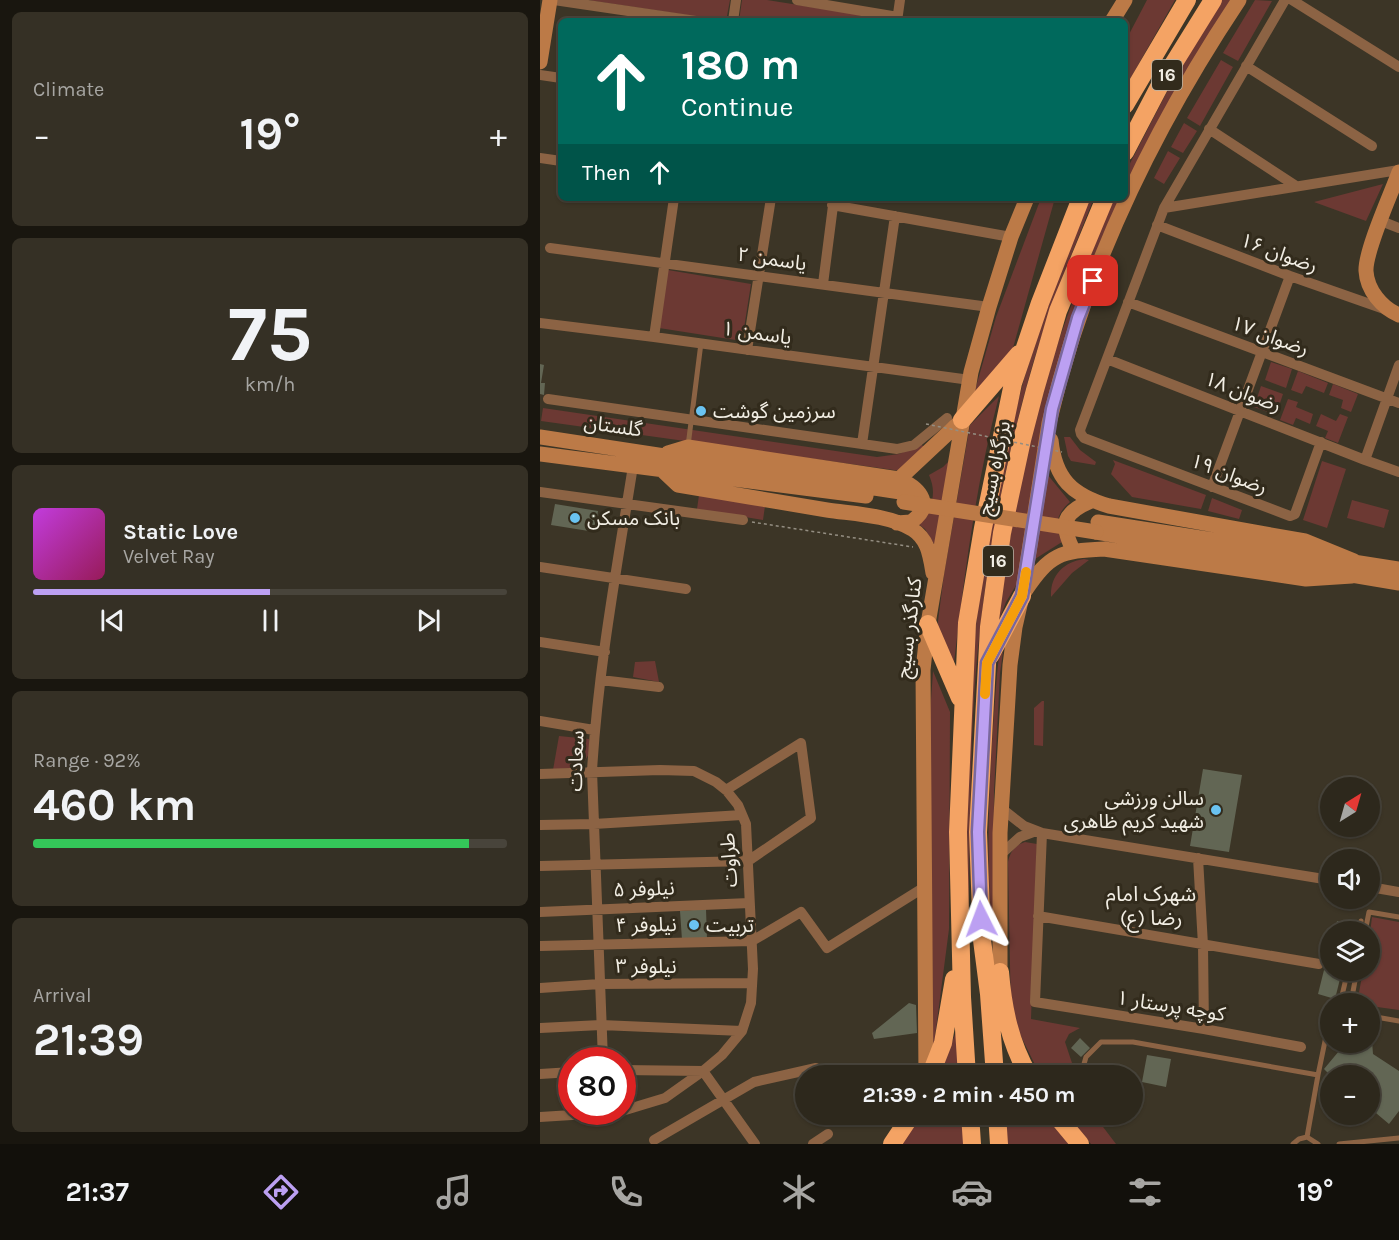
<!DOCTYPE html>
<html lang="en">
<head>
<meta charset="utf-8">
<style>
	body { margin:0; font-family:Karla,"Noto Sans Arabic",sans-serif; background:#353025; color:#f1f3f6; height:100vh; display:flex; flex-direction:column; font-size:22px; white-space:nowrap }
	* { box-sizing:border-box; margin:0 }
	p { font-size:20px; color:#a7a6a3 }
	.icon { flex:none; width:33px; height:33px; fill:none; stroke:currentColor; stroke-width:2; stroke-linecap:round; stroke-linejoin:round }
	.map { position:relative; flex:1; overflow:hidden }
	.panel { display:flex; flex-direction:column; gap:12px; padding:12px; background:#19160f; width:540px }
	.panel>* { flex:none }
	.guide { position:absolute; left:18px; top:18px; width:570px; height:183px; border-radius:9px; box-shadow:0 2px 4px #0004,0 0 0 2px #48443b; background:#00695c; color:#fff; overflow:hidden }
	.needle { width:39px; rotate:37deg }
	.buttons { position:absolute; left:780px; top:777px; display:grid; gap:12px }
	.buttons a { display:grid; place-items:center; width:60px; height:60px; border-radius:50%; background:#2d281c; box-shadow:0 2px 4px #0004,0 0 0 2px #48443b; font-size:30px }
	.speed { position:absolute; left:18px; top:1047px; display:flex; gap:12px; font-size:30px; font-weight:700; text-align:center }
	.speed>* { display:grid; place-content:center; width:78px; height:78px; border-radius:50%; background:#2d281c; box-shadow:0 2px 4px #0004,0 0 0 2px #48443b; line-height:1 }
	.speed .limit { border:9px solid #d22; background:#fff; color:#111 }
	.pin { position:absolute; display:grid; place-items:center; width:51px; height:51px; color:#fff; margin:-26px; border-radius:12px; box-shadow:0 3px 9px #0006 }
	.me { position:absolute; width:66px; margin:-33px; rotate:357deg; stroke-linejoin:round; filter:drop-shadow(0 0 4px #0008) }
	.turn { display:flex; align-items:center; gap:21px; height:126px; padding:0 24px; font-size:27px }
	.turn .icon { width:78px; height:78px; stroke-width:2.5 }
	.turn b { display:block; font-size:42px; line-height:51px }
	.then { display:flex; align-items:center; height:57px; padding:0 24px; background:#0003; gap:12px; font-size:22px }
	.big { font-size:45px; font-weight:700; line-height:1.1 }
	.panel .card { flex:1; display:flex; flex-direction:column; justify-content:center; gap:9px; min-width:0; padding:0 21px; border-radius:9px; background:#353025 }
	.panel .dial { align-items:center; gap:0 }
	.dial b { font-size:78px; line-height:1 }
	.song { display:flex; align-items:center; gap:18px }
	.cover { width:72px; height:72px; border-radius:9px; background:linear-gradient(135deg,hsl(290 70% 55%),hsl(330 70% 35%)) }
	.played { height:6px; border-radius:3px; background:linear-gradient(90deg,#bca0f2 50%,#48443b 50%) }
	.keys { display:flex; justify-content:space-around; direction:ltr }
	.heat { display:flex; justify-content:space-between; align-items:center; font-size:33px; direction:ltr }
	.charge { height:9px; border-radius:4px; background:linear-gradient(90deg,#34c759 92%,#48443b 0) }
	.trip { position:absolute; left:255px; top:1065px; width:348px; height:60px; border-radius:30px; background:#2d281c; box-shadow:0 2px 4px #0004,0 0 0 2px #48443b; font-weight:700; line-height:60px; text-align:center }
	.dock { display:flex; height:96px; justify-content:space-around; align-items:center; background:#12100b; color:#a7a6a3 }
	.dock .icon { width:42px; height:42px }
	.dock .on { color:#bca0f2 }
	.dock b { font-size:27px; color:#f1f3f6 }
	main { display:flex; flex:1; min-height:0 }
	.map>svg:first-child { display:block }
	.green { fill:#6c3933 }
	.building { fill:#626654 }
	.lines { fill:none; stroke-linecap:round; stroke-linejoin:round }
	.path { stroke:#948e82; stroke-width:1.5; stroke-dasharray:3 3; stroke-linecap:butt }
	.lane { stroke:#8c6344; stroke-width:5 }
	.street { stroke:#8c6344; stroke-width:10 }
	.secondary { stroke:#bc7a47; stroke-width:15 }
	.highway { stroke:#f4a364; stroke-width:18 }
	.path-bridge { stroke:#948e82; stroke-width:1.5; stroke-dasharray:3 3; stroke-linecap:butt }
	.secondary-bridge { stroke:#bc7a47; stroke-width:15 }
	.route-casing { stroke:#7a689d; stroke-width:15 }
	.route { stroke:#bca0f2; stroke-width:10 }
	.slow { stroke:#f59e0b; stroke-width:10 }
	.poi-dot { fill:#6ac3f1; stroke:#322b1c; stroke-width:2 }
	.labels { text-anchor:middle; dominant-baseline:central; stroke-width:6; stroke-linejoin:round; paint-order:stroke }
	.shield { fill:#322b1c; stroke:#b8b4a8; stroke-width:1.5 }
	.shield-label { font-size:18px; font-weight:bold; fill:#f2eee4 }
	.street-label { font-size:20px; fill:#f2eee4; stroke:#322b1c }
	.poi-label { font-size:20px; fill:#f2eee4; stroke:#322b1c; text-anchor:start }
	.neighbourhood-label { font-size:21px; fill:#f2eee4; stroke:#322b1c }
</style>
</head>
<body>
<main>
<section class="panel">
<div class="card"><p>Climate</p>
<div class="heat"><a>−</a><b class="big">19°</b><a>+</a></div>
</div>
<div class="card dial"><b>75</b><p>km/h</p></div>
<div class="card">
<div class="song"><i class="cover"></i><div><b>Static Love</b><p>Velvet Ray</p></div></div>
<div class="played"></div>
<div class="keys"><svg class="icon" aria-label="previous" viewBox="0 0 24 24"><path d="M18 5L8 12l10 7zM5 5v14"/></svg><svg class="icon" aria-label="pause" viewBox="0 0 24 24"><path d="M8 5v14M16 5v14"/></svg><svg class="icon" aria-label="next" viewBox="0 0 24 24"><path d="M6 5l10 7-10 7zM19 5v14"/></svg></div>
</div>
<div class="card"><p>Range · 92%</p><b class="big">460 km</b><div class="charge"></div></div>
<div class="card"><p>Arrival</p><b class="big">21:39</b></div>
</section>
<div class="map">
<svg width="859" height="1144" viewBox="0 0 859 1144">
	<rect width="100%" height="100%" fill="#3c3526"/>
	<path class="green" d="M47 0H190L186 21Z
		M202 0H227L334 17 333 21H199Z
		M607 0H635L585 88V42Z
		M681 0H691L585 191V173L630 86Z
		M715 0 732 1 698 61 683 53Z
		M681 60 693 67 660 126 647 118Z
		M644 123 657 131 643 153 631 147Z
		M628 151 640 158 624 184 614 178Z
		M843 184 826 221 774 202Z
		M501 198H515L471 355 431 404 456 317Z
		M549 198H554C530 258 505 319 488 381 463 471 446 565 437 658 429 745 431 833 428 920L427 823 432 657 445 551 462 462 484 379 514 284Z
		M574 198H582L536 310 481 577 466 602 457 625C465 575 471 525 481 476 501 380 536 288 574 198Z
		M128 270 211 284 202 341 119 328Z
		M731 362 752 369 746 388 725 380Z
		M758 371 788 383 784 393 766 386 762 394 751 390Z
		M793 384 818 394 811 412 801 408 803 400 789 395Z
		M721 386 743 394 736 415 714 407Z
		M459 396C435 487 424 578 413 671L397 629 404 574 430 425Z
		M748 399 758 402 756 407 773 414 770 424 756 418 753 425 740 420Z
		M3 408 337 457 359 454 381 444 387 450 361 471 1 421Z
		M781 414 796 421 800 414 808 417 798 443 785 438 788 431 776 426Z
		M524 437H530L540 450 556 462 555 465 531 461 528 456Z
		M412 458 396 548 385 529 377 523 386 518C393 502 396 491 389 475L403 467Z
		M573 460 666 495 661 509 592 497 571 474 575 464Z
		M782 461 806 469 787 528 763 520Z
		M507 474 530 502C516 514 514 526 522 542L495 559Z
		M159 495 225 506 223 520 157 509Z
		M672 498 702 510 699 519 668 511Z
		M812 500 849 510 844 528 807 518Z
		M544 559 549 560 532 573 511 597C510 576 523 562 544 559Z
		M463 652 460 673 454 793 453 940C444 852 450 762 457 674L459 656Z
		M115 661 119 682 93 677 95 662Z
		M393 671 410 712 409 929 393 1052 390 714Z
		M502 701H504L503 746 494 745V708Z
		M19 736 49 739V754L41 767 13 770Z
		M485 842 497 844 491 1019 540 1028 529 1034 525 1042 536 1075H500L471 1016 468 862C470 852 475 845 485 842Z
		M832 917 859 922V1010L830 1006V1004L817 1003 823 971 830 970V933Z
		M418 1027 421 1075H399Z
		M382 1115H424L426 1144H361Z
		M464 1115H505L529 1144H466Z
		M526 1115H554L576 1144H551Z"/>
	<path class="building" d="M0 364 4 365 1 383H5L4 395 0 394Z
		M15 504 58 511 55 532 11 525Z
		M663 769 702 775 689 852 650 846Z
		M166 909 167 939 142 940 140 911Z
		M797 921 814 926 812 932H795Z
		M784 970 801 975 795 999 778 994Z
		M369 1003 376 1005 377 1033 334 1039 332 1033Z
		M830 1027H831L833 1054 859 1071V1111L849 1124 830 1108V1076H791L784 1069 799 1051 798 1042H830Z
		M540 1038 550 1048 541 1057 531 1048Z
		M607 1055 631 1059 626 1087 602 1082Z"/>
	<g class="lines">
		<path class="path" d="M212 522 373 547"/>
		<path class="lane" d="M148 446 161 343
			M818 932 821 921
			M825 932 829 912 859 917
			M812 997 817 970
			M800 1004 808 970
			M830 1016 859 1021
			M542 1071 546 1057 561 1042H593L778 1075
			M767 1137 778 1075 790 1017
			M753 1144 759 1139 767 1137 778 1144
			M799 1144 859 1138"/>
		<path class="street" d="M14 0 156 21
			M257 0 358 17
			M745 0 624 208 540 430 541 434 544 438 750 516 755 514 781 442
			M752 0 859 67
			M193 21 196 0
			M357 21 360 0
			M706 66 832 146
			M0 75 21 78
			M669 129 756 186
			M0 158 21 161
			M292 205 471 237
			M624 208 859 170
			M841 221 859 228
			M617 225 750 276 847 310
			M10 248 449 307
			M283 284 294 198
			M588 302 859 403
			M0 323 114 337 430 380
			M114 337 134 198
			M207 350 231 198
			M567 359 825 460
			M859 365 825 460 859 472
			M8 399 357 449 374 445 407 418
			M322 444 355 216
			M672 487 750 276
			M0 492 203 520
			M0 567 146 589
			M0 642 65 652
			M61 680 119 687
			M0 721 54 730
			M0 774 120 770 154 771 176 782 186 790 198 805 206 824 213 969 211 1003 202 1031 182 1055 163 1071 82 1070
			M461 808 484 826 502 833 790 880
			M0 825 54 824 202 815
			M502 833 495 1002 664 1029 761 1047
			M459 856 480 837 496 831
			M658 858 663 945 664 1029
			M0 866 208 861 271 818 261 743 186 790
			M830 887 859 892
			M0 912 209 903
			M498 916 779 964
			M0 946 212 941 261 912 287 948 383 888
			M0 988 60 984 212 983
			M0 1028 61 1025 202 1031
			M63 1060 52 771C58 669 77 567 93 466
			M0 1074 32 1072
			M82 1111 125 1098 163 1071 215 1144
			M0 1117 80 1112
			M114 1140 214 1082 276 1068
			M273 1144 288 1134"/>
		<path class="secondary" d="M572 21 585 0
			M0 62 10 0
			M859 172C851 194 825 251 826 271 827 290 842 308 859 315
			M0 437 367 493
			M511 440C515 479 532 495 569 506L765 541 814 561
			M128 453 148 447 359 479 422 420
			M0 454 326 496
			M121 469 138 485C188 493 237 502 287 510 314 514 348 515 372 529 388 539 390 555 393 573
			M558 522 859 569
			M357 523 371 522C394 506 381 489 361 480
			M556 532 859 583
			M533 550C520 523 523 513 551 501
			M485 591C510 554 520 551 564 549L766 579 812 576
			M460 972V833L470 665 475 627 482 596 509 423C544 272 613 129 699 0
			M386 1076 383 670 388 624 431 372 449 307 471 237 487 198"/>
		<path class="highway" d="M585 105 647 0
			M585 152 619 87 673 0
			M422 420 479 354
			M388 624 420 698
			M450 656 482 596
			M460 972C463 1009 470 1043 489 1076
			M390 1076 403 1043 414 979
			M427 1076 422 997 418 832 427 623 443 528 473 383 500 303 541 198
			M455 1076 449 994 442 940 438 832 449 627 462 533 482 440 495 390 518 311 565 198
			M430 1114 432 1144
			M457 1114 459 1144
			M515 1114 540 1144
			M352 1144 372 1114"/>
		<path class="path-bridge" d="M386 424 522 452"/>
		<path class="secondary-bridge" d="M364 502 556 532"/>
	</g>
	<g class="lines">
		<g class="route-casing">
			<path id="route" d="M441 919 438 832 447 663 482 596 512 409 538 318 553 281"/>
		</g>
		<use href="#route" class="route"/>
		<path class="slow" d="M445 694 447 663 482 596 486 572"/>
	</g>
	<g class="poi-dot">
		<circle cx="161" cy="411" r="6"/>
		<circle cx="35" cy="518" r="6"/>
		<circle cx="676" cy="810" r="6"/>
		<circle cx="154" cy="925" r="6"/>
	</g>
	<g class="labels">
		<g class="shield">
			<rect x="612" y="60" width="30" height="30" rx="4.5"/>
			<rect x="443" y="546" width="30" height="30" rx="4.5"/>
		</g>
		<g class="shield-label">
			<text x="627" y="75">16</text>
			<text x="458" y="561">16</text>
		</g>
		<g class="street-label">
			<text transform="translate(739 253) rotate(20)">رضوان ۱۶</text>
			<text transform="translate(232 259) rotate(8)">یاسمن ۲</text>
			<text transform="translate(217 333) rotate(8)">یاسمن ۱</text>
			<text transform="translate(730 336) rotate(20)">رضوان ۱۷</text>
			<text transform="translate(703 392) rotate(21)">رضوان ۱۸</text>
			<text transform="translate(73 426) rotate(8)">گلستان</text>
			<text transform="translate(454 468) rotate(-78)">بزرگراه بسیج</text>
			<text transform="translate(689 474) rotate(21)">رضوان ۱۹</text>
			<text transform="translate(369 628) rotate(-83)">کنارگذر بسیج</text>
			<text transform="translate(36 761) rotate(-88)">سعادت</text>
			<text transform="translate(189 860) rotate(-93)">طراوت</text>
			<text transform="translate(104 889) rotate(-2)">نیلوفر ۵</text>
			<text transform="translate(106 925) rotate(-1)">نیلوفر ۴</text>
			<text x="106" y="966">نیلوفر ۳</text>
			<text transform="translate(631 1006) rotate(9)">کوچه پرستار ۱</text>
		</g>
		<g class="poi-label">
			<text x="173" y="411">سرزمین گوشت</text>
			<text x="47" y="518">بانک مسکن</text>
			<text x="664" y="798" text-anchor="end">سالن ورزشی<tspan x="664" dy="23">شهید کریم ظاهری</tspan></text>
			<text x="166" y="925">تربیت</text>
		</g>
		<g class="neighbourhood-label">
			<text x="611" y="894">شهرک امام<tspan x="611" dy="24">رضا (ع)</tspan></text>
		</g>
	</g>
</svg>
<div class="buttons">
<a><svg class="needle" viewBox="-14 -14 28 28"><path d="M0-13l5 13h-10z" fill="#e53935"/><path d="M0 13l5-13h-10z" fill="#a7a6a3"/></svg></a>
<a><svg class="icon" aria-label="sound" viewBox="0 0 24 24"><path d="M4 9h4l5-4v14l-5-4H4zM17 9q2 3 0 6"/></svg></a>
<a><svg class="icon" aria-label="layers" viewBox="0 0 24 24"><path d="M12 4l9 5-9 5-9-5zM3 14l9 5 9-5"/></svg></a>
<a>+</a>
<a>−</a>
</div>
<div class="speed"><div class="limit">80</div></div>
<div class="pin" style="left:553px;top:281px;background:#d93025"><svg class="icon" aria-label="arrive" viewBox="0 0 24 24"><path d="M6 21V4h12l-3 4 3 4H6"/></svg></div>
<svg class="me" style="left:441px;top:919px" viewBox="-20 -20 40 40"><path d="M0-17L14 15 0 8-14 15z" fill="#bca0f2" stroke="#fff" stroke-width="4"/></svg>
<div class="trip">21:39 · 2 min · 450 m</div>
<div class="guide">
<div class="turn"><svg class="icon" aria-label="ahead" viewBox="0 0 24 24"><path d="M12 20V5M6 11l6-6 6 6"/></svg><div><b>180 m</b>Continue</div></div>
<div class="then">Then<svg class="icon" aria-label="ahead" viewBox="0 0 24 24"><path d="M12 20V5M6 11l6-6 6 6"/></svg></div>
</div>
</div>
</main>
<nav class="dock">
<b>21:37</b>
<svg class="icon on" aria-label="directions" viewBox="0 0 24 24"><path d="M12 3l9 9-9 9-9-9zM9 14v-3h6M13 9l2 2-2 2"/></svg>
<svg class="icon" aria-label="music" viewBox="0 0 24 24"><path d="M9 18V5l10-2v13"/><circle cx="6" cy="18" r="3"/><circle cx="16" cy="16" r="3"/></svg>
<svg class="icon" aria-label="phone" viewBox="0 0 24 24"><path d="M5 4h4l2 5-3 2q2 4 5 5l2-3 5 2v4C11 20 4 13 5 4z"/></svg>
<svg class="icon" aria-label="climate" viewBox="0 0 24 24"><path d="M12 3v18M4 7l16 10M4 17L20 7"/></svg>
<svg class="icon" aria-label="car" viewBox="0 0 24 24"><path d="M5 17H2v-5l4-1 3-4h7l3 4 3 1v5h-3M9 17h6M6 11h13"/><circle cx="7" cy="17" r="2"/><circle cx="17" cy="17" r="2"/></svg>
<svg class="icon" aria-label="filters" viewBox="0 0 24 24"><path d="M4 7h16M4 17h16"/><circle cx="9" cy="7" r="2"/><circle cx="15" cy="17" r="2"/></svg>
<b>19°</b>
</nav>
</body>
</html>
